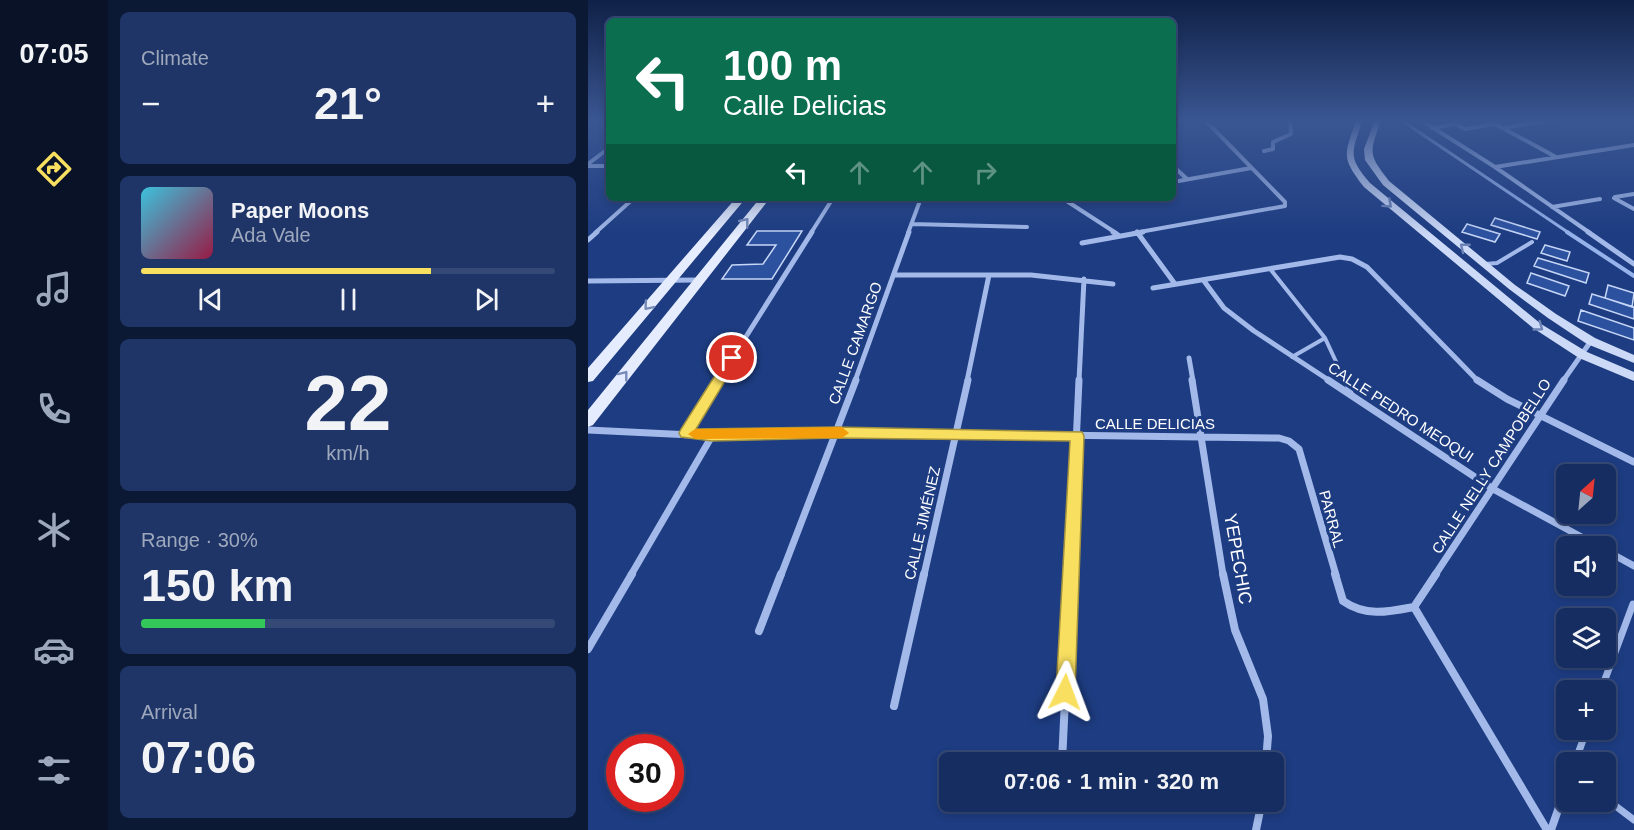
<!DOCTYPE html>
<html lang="en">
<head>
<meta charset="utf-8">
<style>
	body { margin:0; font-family:Arial,sans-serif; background:#1f3567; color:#f1f3f6; height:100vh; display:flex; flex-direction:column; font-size:22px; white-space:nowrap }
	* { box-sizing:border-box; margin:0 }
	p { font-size:20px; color:#9ea8bd }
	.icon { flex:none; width:33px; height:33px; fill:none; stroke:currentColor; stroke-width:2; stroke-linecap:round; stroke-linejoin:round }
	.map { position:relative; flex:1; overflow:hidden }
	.panel { display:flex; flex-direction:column; gap:12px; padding:12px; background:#0c1935; width:480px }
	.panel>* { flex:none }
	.top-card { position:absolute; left:18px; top:18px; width:570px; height:183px; border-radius:9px; box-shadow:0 3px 9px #0003,0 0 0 2px #354976; background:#0b6e4f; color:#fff; overflow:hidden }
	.needle { width:39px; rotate:27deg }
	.buttons { position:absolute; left:968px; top:464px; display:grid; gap:12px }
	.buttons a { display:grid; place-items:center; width:60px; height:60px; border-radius:9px; background:#162d61; box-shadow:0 3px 9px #0003,0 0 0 2px #354976; font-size:30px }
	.speed { position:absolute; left:18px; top:734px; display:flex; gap:12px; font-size:30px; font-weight:700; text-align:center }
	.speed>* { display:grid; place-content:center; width:78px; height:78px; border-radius:50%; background:#162d61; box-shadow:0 3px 9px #0003,0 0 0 2px #354976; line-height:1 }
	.speed .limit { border:9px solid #d22; background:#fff; color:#111 }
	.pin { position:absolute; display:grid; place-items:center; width:51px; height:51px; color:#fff; margin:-26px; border:3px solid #fff; border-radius:50%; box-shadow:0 2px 6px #0007 }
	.me { position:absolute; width:66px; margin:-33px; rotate:3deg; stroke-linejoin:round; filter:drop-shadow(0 0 4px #0008) }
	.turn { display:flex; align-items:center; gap:21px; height:126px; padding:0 18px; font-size:27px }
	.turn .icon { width:78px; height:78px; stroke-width:2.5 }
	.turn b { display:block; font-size:42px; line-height:51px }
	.lanes { display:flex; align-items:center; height:57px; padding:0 18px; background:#0003; justify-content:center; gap:30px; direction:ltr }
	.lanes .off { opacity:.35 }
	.big { font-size:45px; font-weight:700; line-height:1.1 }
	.panel .card { flex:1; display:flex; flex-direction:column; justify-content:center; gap:9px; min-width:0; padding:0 21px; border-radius:9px; background:#1f3567 }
	.panel .dial { align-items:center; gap:0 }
	.dial b { font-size:78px; line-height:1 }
	.song { display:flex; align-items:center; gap:18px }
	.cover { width:72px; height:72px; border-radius:9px; background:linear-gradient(135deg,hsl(190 70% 55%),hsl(340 70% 35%)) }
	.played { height:6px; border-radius:3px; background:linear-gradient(90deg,#f9df60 70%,#354976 70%) }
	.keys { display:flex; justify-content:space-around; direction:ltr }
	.heat { display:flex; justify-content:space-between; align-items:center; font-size:33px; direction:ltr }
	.charge { height:9px; border-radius:4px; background:linear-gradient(90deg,#34c759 30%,#354976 0) }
	.trip { position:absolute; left:351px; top:752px; width:345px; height:60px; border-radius:9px; background:#162d61; box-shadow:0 3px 9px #0003,0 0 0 2px #354976; font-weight:700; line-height:60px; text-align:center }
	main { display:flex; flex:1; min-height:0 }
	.tab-bar { display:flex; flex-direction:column; width:108px; justify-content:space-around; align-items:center; background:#091227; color:#9ea8bd }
	.tab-bar .icon { width:42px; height:42px }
	.tab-bar .on { color:#f9df60 }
	.tab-bar b { font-size:27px; color:#f1f3f6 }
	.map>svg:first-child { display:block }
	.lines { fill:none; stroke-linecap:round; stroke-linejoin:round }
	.stream-far1 { stroke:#95b2eb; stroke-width:3 }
	.stream { stroke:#95b2eb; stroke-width:4 }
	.building { fill:#2c519f; stroke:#c6d6f7; stroke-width:1.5 }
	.lane-far2 { stroke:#a2b9e9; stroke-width:4 }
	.lane-far1 { stroke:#a2b9e9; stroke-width:5 }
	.lane { stroke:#a2b9e9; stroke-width:7 }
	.street-far3 { stroke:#a2b9e9; stroke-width:4 }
	.street-far2 { stroke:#a2b9e9; stroke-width:5 }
	.street-far1 { stroke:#a2b9e9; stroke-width:7 }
	.street { stroke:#a2b9e9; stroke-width:8 }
	.secondary { fill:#cddaf7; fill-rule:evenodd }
	.primary { fill:#e5ecfe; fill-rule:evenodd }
	.oneway { stroke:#6c83b6 }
	.oneway2 { stroke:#778bb9 }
	.route { fill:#f9df60; stroke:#a2913e; stroke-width:1.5 }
	.slow { fill:#f59e0b }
	.labels { text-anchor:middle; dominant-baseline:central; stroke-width:6; stroke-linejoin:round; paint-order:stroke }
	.street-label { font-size:15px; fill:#fff; stroke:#1d3c81 }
	.near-street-label { font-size:18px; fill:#fff; stroke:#1d3c81 }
</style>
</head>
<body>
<main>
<nav class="tab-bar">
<b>07:05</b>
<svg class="icon on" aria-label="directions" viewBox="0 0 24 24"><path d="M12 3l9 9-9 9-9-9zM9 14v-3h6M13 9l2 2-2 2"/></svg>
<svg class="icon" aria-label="music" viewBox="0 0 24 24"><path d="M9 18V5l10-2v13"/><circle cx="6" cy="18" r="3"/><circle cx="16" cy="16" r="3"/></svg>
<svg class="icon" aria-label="phone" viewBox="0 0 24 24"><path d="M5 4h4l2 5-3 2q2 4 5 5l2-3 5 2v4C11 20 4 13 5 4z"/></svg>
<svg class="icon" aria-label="climate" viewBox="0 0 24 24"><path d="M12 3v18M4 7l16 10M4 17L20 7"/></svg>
<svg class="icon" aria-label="car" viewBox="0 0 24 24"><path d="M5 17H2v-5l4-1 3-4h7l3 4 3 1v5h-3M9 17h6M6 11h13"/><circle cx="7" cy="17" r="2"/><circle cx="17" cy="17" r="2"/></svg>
<svg class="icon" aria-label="filters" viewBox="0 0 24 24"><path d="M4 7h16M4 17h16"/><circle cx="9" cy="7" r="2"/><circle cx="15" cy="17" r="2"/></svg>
</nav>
<section class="panel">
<div class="card"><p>Climate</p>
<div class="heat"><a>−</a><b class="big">21°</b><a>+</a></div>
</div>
<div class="card">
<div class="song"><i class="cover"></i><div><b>Paper Moons</b><p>Ada Vale</p></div></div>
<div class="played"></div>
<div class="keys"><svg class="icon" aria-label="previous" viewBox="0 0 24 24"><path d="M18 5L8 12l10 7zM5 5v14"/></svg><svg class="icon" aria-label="pause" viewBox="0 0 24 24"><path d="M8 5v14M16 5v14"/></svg><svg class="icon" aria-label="next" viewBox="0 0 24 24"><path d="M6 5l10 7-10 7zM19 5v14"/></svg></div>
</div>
<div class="card dial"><b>22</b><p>km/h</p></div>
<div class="card"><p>Range · 30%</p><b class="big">150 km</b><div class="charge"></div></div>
<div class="card"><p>Arrival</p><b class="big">07:06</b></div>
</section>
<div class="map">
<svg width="1046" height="830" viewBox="0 0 1046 830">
	<rect width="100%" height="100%" fill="#1d3c81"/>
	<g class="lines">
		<path class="stream-far1" d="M816 122 981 233"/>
		<path class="stream" d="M979 232 1046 276"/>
	</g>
	<path class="building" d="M907 218 952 232 949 239 903 225Z
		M879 224 912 234 907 242 874 232Z
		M169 231H214L184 279H134L144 265 175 264 188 245H159Z
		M957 245 982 252 979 261 953 253Z
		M950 258 1001 273 998 283 946 266Z
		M943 273 981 286 977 296 939 283Z
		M1020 285 1046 293 1044 307 1017 298Z
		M1004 294 1046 307V319L1001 304Z
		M993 310 1046 328V340L990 321Z"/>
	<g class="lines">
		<path class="lane-far2" d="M897 264 909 263 944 242
			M683 270 737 338 757 381
			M704 357 737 338"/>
		<path class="lane-far1" d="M757 380 764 395"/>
		<path class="lane" d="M1013 690 1045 604
			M987 762 999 729
			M1017 798 1046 820"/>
		<path class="street-far3" d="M833 120 907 167 1002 233
			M900 120 968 157
			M585 122 592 120
			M844 128 867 124 877 129 906 124
			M914 128 965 120
			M676 151 685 149V142L703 134 702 120
			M0 164 21 148
			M0 166H21
			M585 166 599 179
			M907 167 1046 145
			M585 182 663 168
			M1027 197 1046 194
			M474 198 528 233
			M1026 198 1046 209
			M964 207 1012 199
			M324 224 439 227
			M7 233 46 198
			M223 233 245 198
			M320 233 333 198
			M546 233 697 206V202L617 120"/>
		<path class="street-far2" d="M525 232 530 235
			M549 232 587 284
			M1000 232 1046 264
			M0 240 9 232
			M494 243 555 232
			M306 275H443L525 284
			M0 281 111 280
			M616 281 636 308 666 331 742 381
			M565 288 752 257 764 259 779 267 890 381
			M601 358 605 381
			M130 381 224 232
			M267 381 321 232
			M379 381 401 275
			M491 381 496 279
			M975 381 1003 341"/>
		<path class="street-far1" d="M604 380 635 575
			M740 380 905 489 1010 546
			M889 380 919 399 1046 462
			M0 430 124 436 249 432 691 438 701 441 711 449 748 575
			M98 433 131 380
			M1017 550 1046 566
			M43 575 124 436
			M193 575 268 380
			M336 575 380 380
			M482 575 491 380
			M847 575 976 380"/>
		<path class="street" d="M635 574 647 630 675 699 680 736 678 762
			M747 574 755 601C778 617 800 612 826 607
			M826 607 848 574
			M826 607 959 830
			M171 631 193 574
			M0 649 44 574
			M306 706 336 574
			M474 762 483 574
			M668 830 674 801
			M963 830 978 787"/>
		<path class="secondary" d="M768 120H774C765 153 758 155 782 183L953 324 999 352 1046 372V381L991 358 945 328 776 187C752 156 757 155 768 120Z
			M787 120H793C782 153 779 153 801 181L927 285 968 314 1007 338 1046 355V363L999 344 960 318 921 289 795 185 777 160 776 149Z"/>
		<path class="primary" d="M148 198H158L5 381 0 382V368Z
			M172 198H182L5 425 0 427V410Z"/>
	</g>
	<defs><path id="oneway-chevron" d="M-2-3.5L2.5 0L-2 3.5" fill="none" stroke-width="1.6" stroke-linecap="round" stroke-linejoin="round" transform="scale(1.5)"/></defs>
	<g class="oneway">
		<use href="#oneway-chevron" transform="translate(800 204) rotate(42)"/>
		<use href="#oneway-chevron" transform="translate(876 247) rotate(-141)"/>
		<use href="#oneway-chevron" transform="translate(951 327) rotate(36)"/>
	</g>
	<g class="oneway2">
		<use href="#oneway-chevron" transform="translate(157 222) rotate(-51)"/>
		<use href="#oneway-chevron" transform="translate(60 306) rotate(130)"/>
		<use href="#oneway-chevron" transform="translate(36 375) rotate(-52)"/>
	</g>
	<linearGradient id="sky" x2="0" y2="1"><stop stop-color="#102147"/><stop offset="0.51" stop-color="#3a5692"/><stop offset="1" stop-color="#3a5692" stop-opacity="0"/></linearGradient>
	<rect width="1046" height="237" fill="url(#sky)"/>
	<path class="route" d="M144 354 151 358 108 429 249 427 494 432 496 436 487 692 484 699 477 702 470 699 468 692 482 441 249 438 124 441 93 437 91 433 93 429 140 355Z"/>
	<path class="slow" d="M254 427 261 433 254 438 107 439 100 434 107 429Z"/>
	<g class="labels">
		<g class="street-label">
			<text transform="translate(267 343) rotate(-70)">CALLE CAMARGO</text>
			<text transform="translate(813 412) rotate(33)">CALLE PEDRO MEOQUI</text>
			<text x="567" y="423">CALLE DELICIAS</text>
			<text transform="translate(903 466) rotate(-57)">CALLE NELLY CAMPOBELLO</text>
			<text transform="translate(744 519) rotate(75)">PARRAL</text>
			<text transform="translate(334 523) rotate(-77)">CALLE JIMÉNEZ</text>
		</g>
		<g class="near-street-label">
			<text transform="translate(650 559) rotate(80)">YEPECHIC</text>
		</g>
	</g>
</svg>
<div class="buttons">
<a><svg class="needle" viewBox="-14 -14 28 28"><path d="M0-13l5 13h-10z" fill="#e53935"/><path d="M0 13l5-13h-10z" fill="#9ea8bd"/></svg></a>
<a><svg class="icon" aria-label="sound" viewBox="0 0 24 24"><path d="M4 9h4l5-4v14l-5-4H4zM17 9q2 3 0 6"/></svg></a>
<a><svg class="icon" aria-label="layers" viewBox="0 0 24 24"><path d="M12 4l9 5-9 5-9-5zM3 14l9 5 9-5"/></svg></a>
<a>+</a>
<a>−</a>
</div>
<div class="speed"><div class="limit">30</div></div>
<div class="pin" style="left:144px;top:358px;background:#d93025"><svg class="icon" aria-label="arrive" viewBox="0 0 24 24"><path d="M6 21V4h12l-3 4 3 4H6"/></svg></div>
<svg class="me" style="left:477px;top:692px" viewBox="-20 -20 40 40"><path d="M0-17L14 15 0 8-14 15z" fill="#f9df60" stroke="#fff" stroke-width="4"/></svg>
<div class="trip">07:06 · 1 min · 320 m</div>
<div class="top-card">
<div class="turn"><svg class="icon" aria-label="left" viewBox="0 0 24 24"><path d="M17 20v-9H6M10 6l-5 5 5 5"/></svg><div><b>100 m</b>Calle Delicias</div></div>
<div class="lanes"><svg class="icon" aria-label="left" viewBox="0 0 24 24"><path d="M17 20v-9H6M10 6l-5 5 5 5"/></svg><svg class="icon off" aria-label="ahead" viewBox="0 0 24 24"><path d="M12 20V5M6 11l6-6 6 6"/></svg><svg class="icon off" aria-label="ahead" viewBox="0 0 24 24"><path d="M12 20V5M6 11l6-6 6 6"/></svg><svg class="icon off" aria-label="right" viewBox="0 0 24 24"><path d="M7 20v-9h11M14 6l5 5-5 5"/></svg></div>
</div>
</div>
</main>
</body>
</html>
